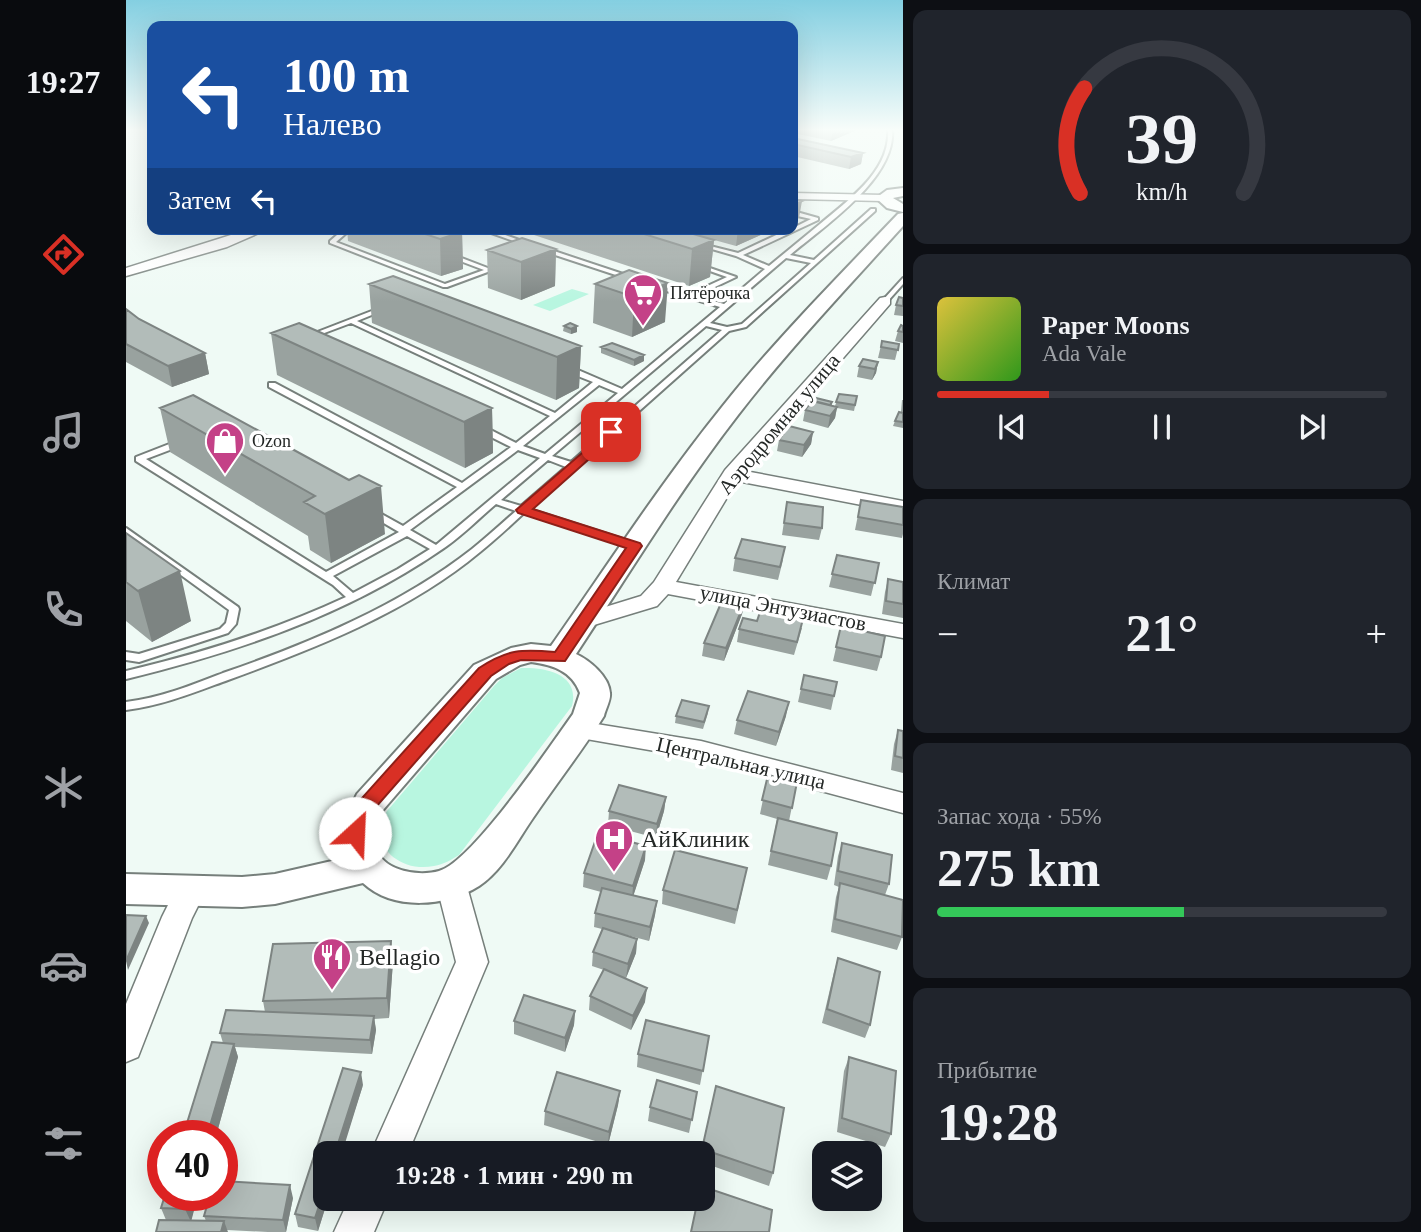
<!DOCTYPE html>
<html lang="ru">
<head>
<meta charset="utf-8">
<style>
	body { margin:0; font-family:Georgia,serif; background:#20242c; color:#f1f3f6; height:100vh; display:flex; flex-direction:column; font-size:26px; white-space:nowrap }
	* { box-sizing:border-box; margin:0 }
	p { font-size:23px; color:#9ea1a6 }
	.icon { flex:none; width:38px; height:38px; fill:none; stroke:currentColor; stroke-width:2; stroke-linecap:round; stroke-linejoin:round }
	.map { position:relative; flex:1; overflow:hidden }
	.side { display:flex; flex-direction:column; gap:10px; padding:10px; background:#0d0f14; width:518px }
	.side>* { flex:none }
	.hud { position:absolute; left:21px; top:21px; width:651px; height:214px; border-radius:14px; box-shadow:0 7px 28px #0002; background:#1a4fa0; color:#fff; overflow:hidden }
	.tools { position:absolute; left:686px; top:1141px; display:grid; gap:14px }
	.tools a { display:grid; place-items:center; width:70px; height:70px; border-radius:14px; background:#171b24; box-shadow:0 7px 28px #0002; font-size:35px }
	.speed { position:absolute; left:21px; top:1120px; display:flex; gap:14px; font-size:35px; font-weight:700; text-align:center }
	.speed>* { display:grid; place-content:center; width:91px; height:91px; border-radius:50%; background:#171b24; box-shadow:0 7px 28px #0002; line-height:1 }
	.speed .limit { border:10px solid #d22; background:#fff; color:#111 }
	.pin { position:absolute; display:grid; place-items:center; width:60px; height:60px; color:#fff; margin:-30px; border-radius:14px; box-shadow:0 4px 10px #0006 }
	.me { position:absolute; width:77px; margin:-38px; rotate:25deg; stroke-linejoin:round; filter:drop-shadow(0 0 5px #0008) }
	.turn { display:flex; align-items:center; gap:24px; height:147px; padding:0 21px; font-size:32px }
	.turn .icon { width:91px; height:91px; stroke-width:2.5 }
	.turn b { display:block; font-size:49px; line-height:60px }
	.then { display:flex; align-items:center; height:66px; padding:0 21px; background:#0003; gap:14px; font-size:26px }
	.big { font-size:52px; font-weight:700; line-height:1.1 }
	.side .widget { flex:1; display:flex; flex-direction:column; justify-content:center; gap:10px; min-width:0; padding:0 24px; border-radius:14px; background:#20242c }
	.side .dial { align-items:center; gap:0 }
	.dial svg { height:182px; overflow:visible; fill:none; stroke:#363941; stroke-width:7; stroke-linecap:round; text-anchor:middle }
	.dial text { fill:#f1f3f6; stroke:none }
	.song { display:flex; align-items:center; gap:21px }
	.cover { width:84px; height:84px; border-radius:10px; background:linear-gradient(135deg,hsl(50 70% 55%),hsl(110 70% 35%)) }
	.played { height:7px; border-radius:4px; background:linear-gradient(90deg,#d93025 25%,#363941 25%) }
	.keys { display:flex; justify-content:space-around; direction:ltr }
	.heat { display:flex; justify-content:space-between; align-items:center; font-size:38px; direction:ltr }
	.charge { height:10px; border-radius:5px; background:linear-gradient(90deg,#34c759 55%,#363941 0) }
	.trip { position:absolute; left:187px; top:1141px; width:402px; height:70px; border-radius:14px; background:#171b24; box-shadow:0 7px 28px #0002; font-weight:700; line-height:70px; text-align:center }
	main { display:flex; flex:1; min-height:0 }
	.tab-bar { display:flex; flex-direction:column; width:126px; justify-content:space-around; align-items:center; background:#090b0e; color:#9ea1a6 }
	.tab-bar .icon { width:49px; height:49px }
	.tab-bar .on { color:#d93025 }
	.tab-bar b { font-size:32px; color:#f1f3f6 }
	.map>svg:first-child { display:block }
	.green { fill:#b8f6e0 }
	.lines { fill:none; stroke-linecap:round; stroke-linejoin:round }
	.service-casing { stroke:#767f7b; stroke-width:4 }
	.minor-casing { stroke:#767f7b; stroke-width:3 }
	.tertiary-casing { stroke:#767f7b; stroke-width:4 }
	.service { fill:#fff; fill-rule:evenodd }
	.minor { fill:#fff; fill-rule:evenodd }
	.tertiary { fill:#fff; fill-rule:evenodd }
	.wall { fill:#99a29f }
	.shaded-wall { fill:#7d8482 }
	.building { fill:#b2bcb9; stroke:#7d8482; stroke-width:2 }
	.route { fill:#d93025; stroke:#8d1f18; stroke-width:2 }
	.labels { text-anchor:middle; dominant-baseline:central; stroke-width:7; stroke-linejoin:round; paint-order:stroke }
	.far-poi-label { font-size:18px; fill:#242826; stroke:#fff; text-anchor:start }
	.street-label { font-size:21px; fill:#242826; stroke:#fff }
	.near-poi-label { font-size:24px; fill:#242826; stroke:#fff; text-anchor:start }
</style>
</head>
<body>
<main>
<nav class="tab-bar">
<b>19:27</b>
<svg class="icon on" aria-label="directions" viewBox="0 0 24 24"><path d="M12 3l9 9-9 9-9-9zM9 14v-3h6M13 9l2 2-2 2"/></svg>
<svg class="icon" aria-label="music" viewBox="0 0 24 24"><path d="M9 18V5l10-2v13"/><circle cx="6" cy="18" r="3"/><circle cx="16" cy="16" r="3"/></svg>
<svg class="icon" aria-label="phone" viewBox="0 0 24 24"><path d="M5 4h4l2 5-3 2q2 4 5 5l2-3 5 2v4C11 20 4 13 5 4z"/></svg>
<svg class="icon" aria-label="climate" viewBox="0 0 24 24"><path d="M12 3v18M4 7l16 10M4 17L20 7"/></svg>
<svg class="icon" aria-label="car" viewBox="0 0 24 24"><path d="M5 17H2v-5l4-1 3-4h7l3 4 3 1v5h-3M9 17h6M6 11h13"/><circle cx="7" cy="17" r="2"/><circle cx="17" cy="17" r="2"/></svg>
<svg class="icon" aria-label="filters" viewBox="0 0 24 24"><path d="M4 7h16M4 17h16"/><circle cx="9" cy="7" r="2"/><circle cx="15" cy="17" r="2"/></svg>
</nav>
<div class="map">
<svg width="777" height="1232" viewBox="0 0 777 1232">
	<rect width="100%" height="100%" fill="#effaf5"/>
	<path class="green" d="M446 289 463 294 424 311 407 305Z
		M395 668C420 667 454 674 446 706L333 855C325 860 318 864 308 866 274 873 240 845 261 811L368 686 376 678Z"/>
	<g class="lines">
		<g class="service-casing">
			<path id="service" d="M762 129H766C771 178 697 227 664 255L688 260 745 209H749V211L620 327 603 331 403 509 512 544 514 546 512 548H506L398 513C384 526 369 540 354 552 282 612 190 648 102 680 69 692 35 706 0 710V702C34 698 66 685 97 673 184 643 273 606 346 549 361 537 376 523 390 511L370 504C351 520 333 539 312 552 218 616 110 652 0 679V671C76 653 149 630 220 597L207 585 10 461V457L51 441H57V445L20 459 200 572 273 532 244 515 242 513 244 511H250L277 526 331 487 143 387V383H149L336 483 385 447 351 430V426H357L390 443 424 416 225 323 185 338H181V336L256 307 259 309 258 310 231 321 429 413 467 382 439 371V367H445L496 389 594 307 527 287V285L564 294 601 277 570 266 575 265 610 277 570 296 598 304 639 269 610 256 572 245V243L612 253 663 229H667V228L685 219 667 215V211L692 218V220L617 255 643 266C660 252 677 238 694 224 722 200 765 171 762 129ZM660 258 685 263 616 324 601 327 584 323ZM580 326 596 330 445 462 426 456ZM473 385 492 393 419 454 397 446ZM392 450 414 458 310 545 284 530ZM422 460 440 467 395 506 375 500ZM281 536 304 549 272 569 227 593 207 576Z
				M218 229H225L210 242 319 284 358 270 321 256V254H325L367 270 321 287H317L204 243V241Z
				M354 229H363L407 245 402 246Z
				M558 229H567L559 233 564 235V237L551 233Z
				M419 248 509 278 510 279 505 280 417 251 416 250Z
				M777 278V284L761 302H757V300Z
				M0 528 112 607 113 609 110 624 102 633 13 662 0 660V652L13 654 94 629 100 623 103 610 0 535Z"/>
		</g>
		<g class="minor-casing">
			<path id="minor" d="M667 193 757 195 763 198 757 201 667 199Z
				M124 229H142L101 247 0 276V268Z
				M759 297 764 298V304L619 471 777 501V513L611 481 550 582 777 624V638L542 594 531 606 458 628 450 626 447 621 450 616 515 596 528 582 599 470 754 298Z
				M452 721 575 741 777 793V813L575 759 443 736 439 730 443 724Z
				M325 871 336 874 340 883 362 962 282 1153H245L330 962 310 883 314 874Z
				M65 878 76 881 80 890 66 918 12 1057 0 1062V1004L36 917 54 881Z
				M223 1199H262L248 1232H208Z"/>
		</g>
		<g class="tertiary-casing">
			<path id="tertiary" d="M777 188V196L767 198 777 204V212L761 208 750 198 761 190Z
				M777 213V226C721 288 663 349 612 415 553 491 503 574 450 654 463 660 483 676 484 693 485 700 479 710 478 716 456 751 430 784 407 818 391 841 377 870 353 886 320 907 267 911 237 883L149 904 116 907 0 904V874L116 877 149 874 219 858 214 847 215 827 231 794 348 665 385 648 405 644 425 646C481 566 534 484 596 407 650 339 712 277 772 214ZM405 662C427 665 446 671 454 693L447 714C424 746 346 862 313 871 293 877 254 871 250 846 248 832 252 821 257 810L370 679 394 665Z"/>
		</g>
		<use href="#service" class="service"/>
		<use href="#minor" class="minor"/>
		<use href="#tertiary" class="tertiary"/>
	</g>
	<path class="wall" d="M667 129H733L705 141 667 133Z
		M667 138 737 153 735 164 723 169 667 156Z
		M221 229H327L336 232 337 269 315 276 222 241Z
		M405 229H550L566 234V229H648L610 246 581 238 588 240 584 277 563 286 405 234Z
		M430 249 429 286 395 300 362 288 361 250Z
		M503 270 539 322 506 337 467 323 469 284Z
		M243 284 455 346 453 388 430 400 246 323Z
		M777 298V316L768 315 770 305Z
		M0 309 13 319 79 353 83 374 46 387 0 362Z
		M438 326 451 332 445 334 437 331Z
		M777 326V343L769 341 772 331Z
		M145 333 366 408 367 453 339 468 151 375Z
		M756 341 773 344 769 360 752 358Z
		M475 347 518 355V361L508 366 475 353Z
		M752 362 750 373 746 380 731 377 733 366Z
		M713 394 731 396 728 411 711 408 709 418 702 428 677 421 679 410 706 402V405L709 406Z
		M776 400H777V428L767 426 769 421 775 412Z
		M34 408 259 534 205 563 184 550 182 536 44 452Z
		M687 432 685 444 676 457 651 451 653 440Z
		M735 500 777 507V534L776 538 729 530Z
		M661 502 696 528 693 540 656 535Z
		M0 533 65 621 26 642 0 621Z
		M711 555 753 563 745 596 703 587Z
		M609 558 657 560 652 580 607 571Z
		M762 579 777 582V618L756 614 759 592Z
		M619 601 616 614 598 661 576 656 578 643Z
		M631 621 676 628 668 655 611 642 613 629Z
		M715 626 755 657 751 671 707 661Z
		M678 675 708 696 705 710 672 702Z
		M582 713 577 729 549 723 550 716Z
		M660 716 650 746 608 734 611 720Z
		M772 730 777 731V773L765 770 768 744Z
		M642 775 671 782 663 821 705 866 701 880 642 865 651 819 634 814Z
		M540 797 538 811 530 838 482 825 483 811Z
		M716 843 763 884 759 895 776 937 771 950 705 932 710 897 713 887 708 885 712 856Z
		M519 860 507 896 531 901 529 915 523 941 497 934 511 939 510 953 500 978 519 1002 505 1030 463 1010 464 996 478 970 466 966 467 952 476 929 468 927 469 913 475 892 457 887 458 873Z
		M621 868 609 924 536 904 537 890Z
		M712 958 744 1025 739 1038 696 1023 708 972Z
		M267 961 263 1018 248 1019 250 1030 246 1054 109 1047 112 1057 90 1136H57L97 1043 94 1033 139 1012 137 1001Z
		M449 1011 448 1025 439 1052 388 1034V1021Z
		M583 1036 574 1085 511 1067 512 1054Z
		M723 1057 765 1134 759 1147 711 1132 718 1071Z
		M237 1085 200 1199H202L192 1231 172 1227 169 1214Z
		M590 1086 647 1173 643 1186 578 1163V1153H575Z
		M494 1091 492 1105 482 1145 418 1125 419 1111Z
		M571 1092 563 1133 522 1121 524 1107Z
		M39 1195H72L65 1220 80 1221 78 1216 167 1198 160 1232H142L101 1230 40 1220 35 1208Z"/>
	<path class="shaded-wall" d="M707 129H733L705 141Z
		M737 153 735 164 723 169 725 157Z
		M676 201 673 218 667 221V205Z
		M612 229H648L610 246Z
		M336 232 337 269 315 276 314 239Z
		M588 240 584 277 563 286 566 249Z
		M430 249 429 286 395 300V262Z
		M542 283 539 322 506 337 508 297Z
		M451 326V332L445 334V329Z
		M455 346 453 388 430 400 431 357Z
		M79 353 83 374 46 387 42 366Z
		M518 355V361L508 366V360Z
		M752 362 750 373 746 380 749 369Z
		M711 407 709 418 702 428 704 416Z
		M366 408 367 453 339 468 338 422Z
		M687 432 685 444 676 457 678 445Z
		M255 486 259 534 205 563 199 514Z
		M54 571 65 621 26 642 12 591Z
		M619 601 616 614 598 661 600 648Z
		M663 702 660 716 650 746 653 732Z
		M540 797 538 811 530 838 531 824Z
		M520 846 519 860 506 900 507 886Z
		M531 901 529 915 523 941 524 927Z
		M20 916 23 923 2 970 0 961Z
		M511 939 510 953 500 978 502 964Z
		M265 941 267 961 263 1018 261 998Z
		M521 988 519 1002 505 1030 507 1016Z
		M449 1011 448 1025 439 1052V1038Z
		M248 1016 250 1030 246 1054 244 1040Z
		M108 1044 112 1057 90 1136H81Z
		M235 1072 237 1085 216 1153H209Z
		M494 1091 492 1105 482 1145 483 1132Z
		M164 1185 167 1198 160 1232 157 1220Z
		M200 1185V1199H202L192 1231 189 1218Z
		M64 1195H72L65 1222 59 1209Z
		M98 1221 102 1232H95Z"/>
	<path class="building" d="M667 138 737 153 725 157 667 144Z
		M667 199 676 201 667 205Z
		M284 229H327L336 232 314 239Z
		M502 229H550L588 240 566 249Z
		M396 238 430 249 395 262 361 250Z
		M503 270 542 283 508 297 469 284Z
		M267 276 455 346 431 357 243 284Z
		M773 297 777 298V306L770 305Z
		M0 309 13 319 79 353 42 366 0 344Z
		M173 323 366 408 338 422 145 333Z
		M444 323 451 326 445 329 438 326Z
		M775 325 777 326V332L772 331Z
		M756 341 773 344 772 350 755 347Z
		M486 343 518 355 508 360 475 347Z
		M737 359 752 362 749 369 733 366Z
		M713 394 731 396 729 405 710 402Z
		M67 395 223 480 233 475 255 486 199 514 178 502 189 496 34 408Z
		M690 398 706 402 704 405 688 401Z
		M686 401 711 407 704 416 679 410Z
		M773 412 777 413V422L769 421Z
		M663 426 687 432 678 445 653 440Z
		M735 500 777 507V525L732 517Z
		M661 502 697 507 696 528 658 523Z
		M0 533 54 571 12 591 0 582Z
		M616 539 659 547 654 567 609 558Z
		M711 555 753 563 749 583 706 574Z
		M762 579 777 582V604L760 601Z
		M598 596 619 601 600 648 578 643Z
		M636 606 678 615 671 642 613 629 617 618 631 621Z
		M715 626 759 636 755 657 710 647Z
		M678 675 711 682 708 696 675 689Z
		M622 691 663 702 653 732 611 720Z
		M556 700 583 706 578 722 550 716Z
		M772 730 777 731V758L769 756Z
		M642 775 671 782 666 808 636 800Z
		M493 785 540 797 531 824 483 811Z
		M652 818 711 833 705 866 645 851Z
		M472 833 520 846 507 886 458 873Z
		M716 843 766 855 763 884 712 871Z
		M549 850 621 868 611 910 537 890Z
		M714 883 777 900 776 937 709 919Z
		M476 888 531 901 524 927 469 913Z
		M0 915 20 916 0 961Z
		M477 928 511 939 502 964 467 952Z
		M265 941 261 998 137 1001 147 944Z
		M712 958 754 972 744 1025 701 1009Z
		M478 969 521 988 507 1016 464 996Z
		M398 995 449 1011 439 1038 388 1021Z
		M100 1010 248 1016 244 1040 94 1033Z
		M520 1020 583 1036 577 1071 512 1054Z
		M86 1042 108 1044 81 1136H57Z
		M723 1057 770 1071 765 1134 716 1118Z
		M217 1068 235 1072 209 1153H200V1185L189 1218 169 1214Z
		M431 1072 494 1091 483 1132 419 1111Z
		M531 1080 571 1092 566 1120 524 1107Z
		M590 1086 658 1108 647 1173 576 1149Z
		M96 1181 164 1185 157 1220 78 1216 84 1195H96Z
		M578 1187 646 1210 643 1232H565L572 1199H578Z
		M39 1195H64L59 1209 35 1208Z
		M33 1220 98 1221 95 1232H30Z"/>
	<linearGradient id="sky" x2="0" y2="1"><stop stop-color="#84cfe1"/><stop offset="0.43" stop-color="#f8fdfa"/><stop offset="1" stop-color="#f8fdfa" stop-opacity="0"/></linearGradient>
	<rect width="777" height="302" fill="url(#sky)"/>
	<path class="route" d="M485 428 490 429V435L407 509 514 543 516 546 439 661 395 660 383 664 365 676 249 808 236 838 229 841 222 838 219 833 225 814 236 798 353 668C382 649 396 649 429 652L500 548 392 513 390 510Z"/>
	<defs>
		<g id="supermarket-pin" transform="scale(2.0125)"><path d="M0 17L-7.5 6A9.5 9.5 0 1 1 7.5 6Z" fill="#c44187" stroke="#fff"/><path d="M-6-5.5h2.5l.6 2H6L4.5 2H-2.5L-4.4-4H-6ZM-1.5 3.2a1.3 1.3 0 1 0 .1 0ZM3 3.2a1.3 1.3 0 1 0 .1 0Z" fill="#fff"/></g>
		<g id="shop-pin" transform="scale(2.0125)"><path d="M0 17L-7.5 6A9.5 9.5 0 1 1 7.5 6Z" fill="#c44187" stroke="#fff"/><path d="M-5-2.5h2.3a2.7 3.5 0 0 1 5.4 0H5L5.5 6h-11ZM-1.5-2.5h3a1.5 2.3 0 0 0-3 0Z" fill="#fff"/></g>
		<g id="hospital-pin" transform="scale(2.0125)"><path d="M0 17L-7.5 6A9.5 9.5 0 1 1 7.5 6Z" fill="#c44187" stroke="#fff"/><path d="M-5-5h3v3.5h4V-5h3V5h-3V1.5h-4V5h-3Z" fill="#fff"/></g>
		<g id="restaurant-pin" transform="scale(2.0125)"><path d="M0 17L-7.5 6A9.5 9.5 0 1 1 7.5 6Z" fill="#c44187" stroke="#fff"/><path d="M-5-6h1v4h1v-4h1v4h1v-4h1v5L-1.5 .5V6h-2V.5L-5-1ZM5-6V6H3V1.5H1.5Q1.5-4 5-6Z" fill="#fff"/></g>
	</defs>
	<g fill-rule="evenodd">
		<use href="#supermarket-pin" x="517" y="293"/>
		<use href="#shop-pin" x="99" y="441"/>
		<use href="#hospital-pin" x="488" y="839"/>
		<use href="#restaurant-pin" x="206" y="957"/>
	</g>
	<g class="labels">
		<g class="far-poi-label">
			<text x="544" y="293">Пятёрочка</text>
			<text x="126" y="441">Ozon</text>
		</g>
		<g class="street-label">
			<text transform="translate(653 424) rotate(-50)">Аэродромная улица</text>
			<text transform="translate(657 608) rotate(11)">улица Энтузиастов</text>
			<text transform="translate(615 763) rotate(13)">Центральная улица</text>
		</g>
		<g class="near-poi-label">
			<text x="515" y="839">АйКлиник</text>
			<text x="233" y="957">Bellagio</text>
		</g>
	</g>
</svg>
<div class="tools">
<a><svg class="icon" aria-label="layers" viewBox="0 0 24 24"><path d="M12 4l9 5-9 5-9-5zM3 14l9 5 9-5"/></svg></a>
</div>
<div class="speed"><div class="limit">40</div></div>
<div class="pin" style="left:485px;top:432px;background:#d93025"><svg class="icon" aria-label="arrive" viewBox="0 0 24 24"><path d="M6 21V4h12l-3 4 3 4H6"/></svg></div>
<svg class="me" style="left:229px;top:833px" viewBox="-20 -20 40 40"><circle r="19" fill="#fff"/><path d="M0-13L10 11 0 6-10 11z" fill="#d93025"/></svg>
<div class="trip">19:28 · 1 мин · 290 m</div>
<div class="hud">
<div class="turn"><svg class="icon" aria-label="left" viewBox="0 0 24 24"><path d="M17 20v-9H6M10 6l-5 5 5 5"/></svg><div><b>100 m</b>Налево</div></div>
<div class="then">Затем<svg class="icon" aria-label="left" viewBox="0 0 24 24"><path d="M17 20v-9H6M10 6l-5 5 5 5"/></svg></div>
</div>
</div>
<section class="side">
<div class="widget dial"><svg viewBox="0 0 100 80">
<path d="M14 69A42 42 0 1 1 86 69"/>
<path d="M14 69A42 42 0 0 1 16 23" stroke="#d93025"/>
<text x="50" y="56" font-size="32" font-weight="700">39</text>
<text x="50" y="72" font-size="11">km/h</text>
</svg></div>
<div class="widget">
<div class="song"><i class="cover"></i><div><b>Paper Moons</b><p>Ada Vale</p></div></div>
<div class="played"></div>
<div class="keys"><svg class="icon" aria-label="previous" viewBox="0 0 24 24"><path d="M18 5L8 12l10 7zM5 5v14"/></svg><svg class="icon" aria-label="pause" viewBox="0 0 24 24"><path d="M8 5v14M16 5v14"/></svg><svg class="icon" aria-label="next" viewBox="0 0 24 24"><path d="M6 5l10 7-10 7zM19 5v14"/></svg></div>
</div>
<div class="widget"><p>Климат</p>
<div class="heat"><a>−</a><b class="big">21°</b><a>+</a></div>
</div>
<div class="widget"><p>Запас хода · 55%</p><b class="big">275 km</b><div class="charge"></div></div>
<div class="widget"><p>Прибытие</p><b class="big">19:28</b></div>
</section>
</main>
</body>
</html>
